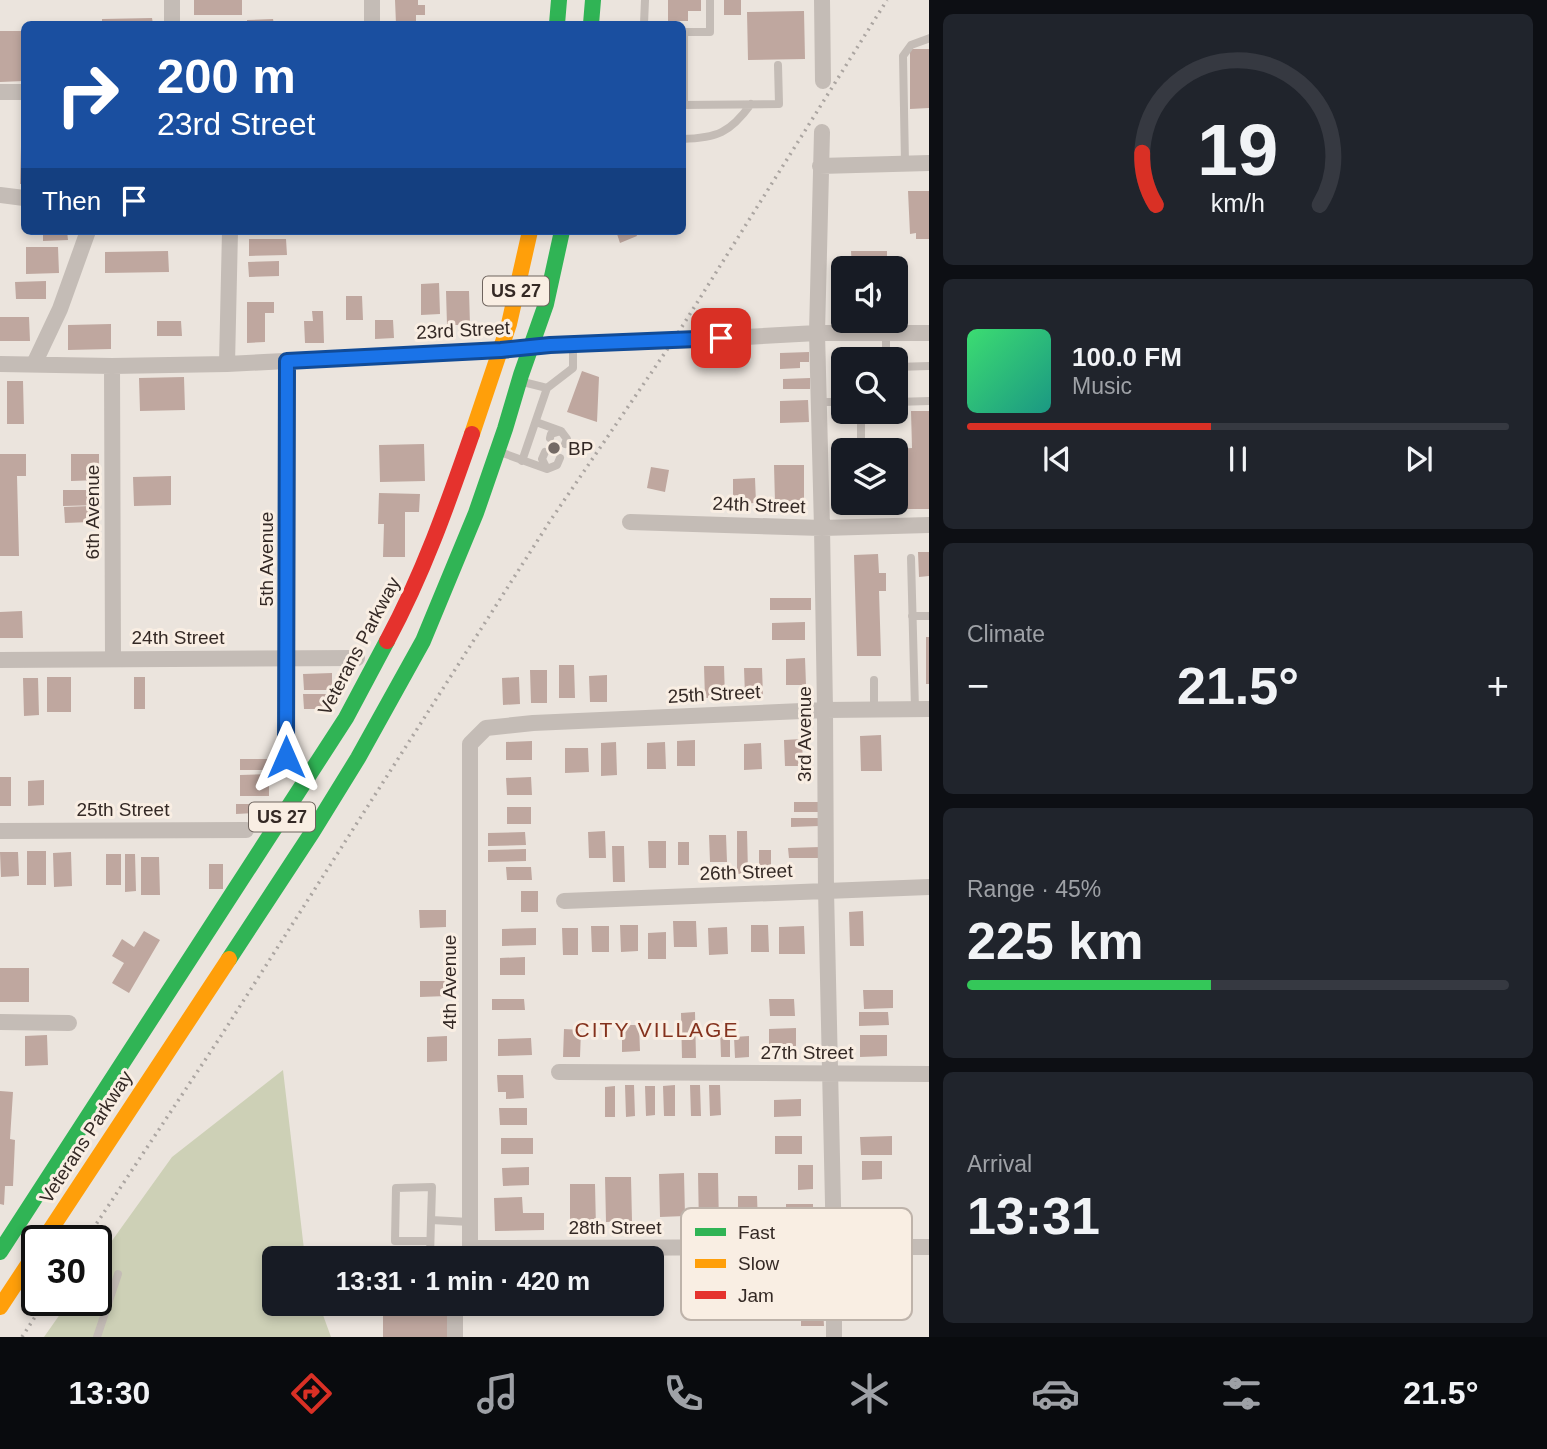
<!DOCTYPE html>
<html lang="en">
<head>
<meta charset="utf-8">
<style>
	body { margin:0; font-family:Helvetica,sans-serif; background:#20242c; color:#f1f3f6; height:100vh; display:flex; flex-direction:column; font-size:26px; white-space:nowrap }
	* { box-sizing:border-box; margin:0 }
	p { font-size:23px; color:#9ea1a6 }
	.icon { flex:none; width:38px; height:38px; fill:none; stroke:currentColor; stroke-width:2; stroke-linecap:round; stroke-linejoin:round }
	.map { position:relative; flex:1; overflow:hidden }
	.panel { display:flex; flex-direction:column; gap:14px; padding:14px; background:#0d0f14; width:618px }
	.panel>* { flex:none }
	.banner { position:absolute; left:21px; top:21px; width:665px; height:214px; border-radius:10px; box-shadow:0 4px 10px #0003; background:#1a4fa0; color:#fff; overflow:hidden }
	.buttons { position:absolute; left:831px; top:256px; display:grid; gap:14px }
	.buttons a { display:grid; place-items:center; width:77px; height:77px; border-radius:10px; background:#171b24; box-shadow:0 4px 10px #0003; font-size:35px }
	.speed { position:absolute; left:21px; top:1225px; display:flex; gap:14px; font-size:35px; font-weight:700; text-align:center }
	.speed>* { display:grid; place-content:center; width:91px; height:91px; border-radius:50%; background:#171b24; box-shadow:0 4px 10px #0003; line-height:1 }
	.speed .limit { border:4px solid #111; border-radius:10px; background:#fff; color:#111 }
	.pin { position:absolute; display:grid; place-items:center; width:60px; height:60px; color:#fff; margin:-30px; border-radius:14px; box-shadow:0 4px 10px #0006 }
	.me { position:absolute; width:77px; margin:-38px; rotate:0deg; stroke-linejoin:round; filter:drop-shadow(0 0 5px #0008) }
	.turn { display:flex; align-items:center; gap:24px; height:147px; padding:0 21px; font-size:32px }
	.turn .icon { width:91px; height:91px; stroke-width:2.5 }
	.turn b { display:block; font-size:49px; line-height:60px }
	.then { display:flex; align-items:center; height:66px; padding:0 21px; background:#0003; gap:14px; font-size:26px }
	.big { font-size:52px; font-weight:800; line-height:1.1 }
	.panel .card { flex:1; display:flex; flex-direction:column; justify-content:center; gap:10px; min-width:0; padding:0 24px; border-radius:10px; background:#20242c }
	.panel .dial { align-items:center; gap:0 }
	.dial svg { height:182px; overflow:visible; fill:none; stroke:#363941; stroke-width:7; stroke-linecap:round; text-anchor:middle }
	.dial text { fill:#f1f3f6; stroke:none }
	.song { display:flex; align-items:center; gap:21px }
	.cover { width:84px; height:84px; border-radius:10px; background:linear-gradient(135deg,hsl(140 70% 55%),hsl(170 70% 35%)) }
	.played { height:7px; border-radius:4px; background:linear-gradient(90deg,#d93025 45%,#363941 45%) }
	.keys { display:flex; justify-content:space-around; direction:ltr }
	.heat { display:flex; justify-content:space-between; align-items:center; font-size:38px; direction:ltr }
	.charge { height:10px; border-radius:5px; background:linear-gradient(90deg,#34c759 45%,#363941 0) }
	.trip { position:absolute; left:262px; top:1246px; width:402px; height:70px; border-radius:10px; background:#171b24; box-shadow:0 4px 10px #0003; font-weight:800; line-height:70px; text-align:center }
	.tab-bar { display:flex; height:112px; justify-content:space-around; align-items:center; background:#090b0e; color:#9ea1a6 }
	.tab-bar .icon { width:49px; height:49px }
	.tab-bar .active { color:#d93025 }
	.tab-bar b { font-size:32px; color:#f1f3f6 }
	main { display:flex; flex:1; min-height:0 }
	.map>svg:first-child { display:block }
	.green { fill:#cdd0b6 }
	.building { fill:#bfa79f }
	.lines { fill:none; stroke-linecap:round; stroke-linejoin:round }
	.lane { stroke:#c4bcb6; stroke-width:8 }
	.street { stroke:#c4bcb6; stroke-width:16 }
	.fast { stroke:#30b455; stroke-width:16 }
	.slow { stroke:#ff9f0a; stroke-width:16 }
	.jam { stroke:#e5322d; stroke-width:16 }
	.rail { stroke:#aba5a1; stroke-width:3.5; stroke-dasharray:2 5; stroke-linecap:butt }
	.route-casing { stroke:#114b97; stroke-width:18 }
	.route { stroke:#1a73e8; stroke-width:12 }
	.poi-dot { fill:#746a65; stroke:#f9eee3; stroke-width:2.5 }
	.labels { text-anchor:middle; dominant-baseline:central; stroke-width:6; stroke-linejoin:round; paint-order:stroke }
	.shield { fill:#f9eee3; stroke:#6f645e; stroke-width:2 }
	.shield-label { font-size:18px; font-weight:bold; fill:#342925 }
	.street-label { font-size:19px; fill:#342925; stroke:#f9eee3 }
	.poi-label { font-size:19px; fill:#342925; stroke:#f9eee3; text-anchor:start }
	.neighbourhood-label { font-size:21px; letter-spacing:2px; fill:#84321d; stroke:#f9eee3 }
	.key { fill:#f9eee3; stroke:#beb3aa; stroke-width:2 }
	.key-label { font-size:19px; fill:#342925 }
</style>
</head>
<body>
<main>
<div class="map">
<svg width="930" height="1337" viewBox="0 0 930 1337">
	<rect width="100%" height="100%" fill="#ebe4dd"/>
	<path class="green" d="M283 1070 305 1258H275V1304H319L331 1337H44L70 1300H96V1263L172 1157Z"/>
	<path class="building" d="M194 0H242V15H194Z
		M395 0H418V5H425V15H416V24H396Z
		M668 0H701V11H688V21H668Z
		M724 0H741V15H724Z
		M804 11 805 59 748 60 747 12Z
		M152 18 153 24H102V19Z
		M273 19 274 24H247V20Z
		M194 21H232V24H194Z
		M0 31H24V81L0 82Z
		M910 49H930V108L910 109Z
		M22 109H24V184H20Z
		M908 191H930V239H916V233L910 234Z
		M43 231H67L68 240 43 241Z
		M616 231H635L637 236 620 243Z
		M249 239H286L287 255 249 256Z
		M26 247H58L59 273 26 274Z
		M168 251 169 272 105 273V252Z
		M851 251H887V268H852Z
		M279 261V276L249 277 248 262Z
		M46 281V299H16L15 282Z
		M439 283 440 314 421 315V284Z
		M446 291H469L470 325H447Z
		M346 296H362L363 320H346Z
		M247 302H274V313H265V342L247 343Z
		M312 311H323L324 343H305L304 321H313Z
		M0 317H29L30 341H0Z
		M375 320H393L394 338 375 339Z
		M157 321H181L182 336H157Z
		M111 324V349L68 350V325Z
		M809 352V362H800V368L780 369V353Z
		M582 371 599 377 597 422 567 412Z
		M184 377 185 410 140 411 139 378Z
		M810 378V389H783V379Z
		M7 381H23L24 424H7Z
		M808 400 809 422 780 423V401Z
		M911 411H930V509H868V502H896V449L912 448Z
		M424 444 425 481 380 482 379 445Z
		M0 454H26V476H17L19 556H0Z
		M71 454H99V480L71 481Z
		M774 465H804V502H775Z
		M651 467 669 470 665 492 647 488Z
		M171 476V505L134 506 133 477Z
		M755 478 756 503 733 504V479Z
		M63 490H99L100 505 63 506Z
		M379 493 420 494 419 512H405V557H383L384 524H378Z
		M90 506V522L65 523 64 507Z
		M918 552H930V576L919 577Z
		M878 554 879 573H886V591H879L881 656H857L854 555Z
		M770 598H811V610H770Z
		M22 611 23 638H0V612Z
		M805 622V640H772V623Z
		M926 637H930V684H926Z
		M805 658 806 685H786V659Z
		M559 665H574L575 698H559Z
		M704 666H724L725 698H705Z
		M744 668H762L763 695H745Z
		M530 670H547V703H531Z
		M332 673V690H304L303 674Z
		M607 675V702H590L589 676Z
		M47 677H71V712H47Z
		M134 677H145V709H134Z
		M519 677 520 704 503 705 502 678Z
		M23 678H38L39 715 24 716Z
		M303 694H332L333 709H304Z
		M881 735 882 771H861L860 736Z
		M802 739 803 766H785L784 740Z
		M695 740V766H677V741Z
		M532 741V760H506V742Z
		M616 742 617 775 601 776V743Z
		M665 742 666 769H647V743Z
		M761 743 762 769 744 770V744Z
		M565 748H588L589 772 565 773Z
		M240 759H269L270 770H240Z
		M269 774V796H240V775Z
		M0 777H11V806H0Z
		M531 777 532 795H507L506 778Z
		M44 780V805L28 806V781Z
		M794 802H819V812H794Z
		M236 804H255V813L236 814Z
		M507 807H531V824H507Z
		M791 818H820V826L791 827Z
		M605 831 606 858H589L588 832Z
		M737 831H747L748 873 737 874Z
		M525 832 526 845 488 846V833Z
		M709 835H726L727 862H710Z
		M648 841H666V868H649Z
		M678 842H689V865H678Z
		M612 846H624L625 882H613Z
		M820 847V858H789L788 848Z
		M526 849V861L488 862V850Z
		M759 850H771V873H759Z
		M27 851H46V885H27Z
		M0 852H18L19 876 1 877Z
		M71 852 72 886 54 887 53 853Z
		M106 854H121V885H106Z
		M125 854H135L136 891 125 892Z
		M141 857H159L160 895H141Z
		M209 864H223V889H209Z
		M506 867H531L532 880H507Z
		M521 891H538V912H521Z
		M419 910H446V927L420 928Z
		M863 911 864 946H850L849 912Z
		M673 921H696L697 947H674Z
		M620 925H638V951L621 952Z
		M751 925H768L769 952H751Z
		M591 926H609V952H592Z
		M804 926 805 954H779V927Z
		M727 927 728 954 709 955 708 928Z
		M536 928V945L502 946V929Z
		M562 928H578V955H563Z
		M144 931 160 940 129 993 112 983 124 963 112 956 122 939 134 947Z
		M666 932V959H648V933Z
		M525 957V975H500V958Z
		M0 968H29V1002H0Z
		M420 981H447V996L420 997Z
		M863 990H893V1008L864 1009Z
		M492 999H524L525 1010H492Z
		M769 999H794L795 1016H770Z
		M695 1012 696 1058H682L681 1013Z
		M859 1012H888L889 1025 859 1026Z
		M622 1025H639L640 1051 622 1052Z
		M730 1027V1057H721L720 1028Z
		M796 1028V1046H769V1029Z
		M564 1029 581 1030 580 1057H563Z
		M47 1035 48 1065 25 1066V1036Z
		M860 1035H887V1056L860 1057Z
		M447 1036V1061L427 1062V1037Z
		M749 1036V1057L735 1058 734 1037Z
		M531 1038 532 1055 498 1056V1039Z
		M497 1075H523L524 1098 506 1099V1092H498Z
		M625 1085H634L635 1116 626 1117Z
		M675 1085V1116H664L663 1086Z
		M690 1085H700L701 1116H691Z
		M709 1085H720L721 1115 710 1116Z
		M615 1086V1117H605V1087Z
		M645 1086H655V1115L646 1116Z
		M0 1091 13 1092 10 1139 15 1140 13 1186H5L4 1205 0 1204Z
		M801 1099V1116L774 1117V1100Z
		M499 1108H527V1125H500Z
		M775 1136H802V1154H775Z
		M892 1136V1155H861L860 1137Z
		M501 1138H533V1154H501Z
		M862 1161H882V1179L862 1180Z
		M798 1165H813V1189L798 1190Z
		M529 1167V1185L503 1186 502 1168Z
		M684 1173 685 1216 660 1217 659 1174Z
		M698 1173H718L719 1227H699Z
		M605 1177H631L632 1221 606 1222Z
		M570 1184H595L596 1229 570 1230Z
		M738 1196H757L758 1224 738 1225Z
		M522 1197 523 1213H544V1230L495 1231 494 1198Z
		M786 1204H813V1221L786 1222Z
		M383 1304H450L451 1337H383Z
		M823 1308 824 1326H801V1309Z"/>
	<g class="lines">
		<path class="lane" d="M644 24 645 0
			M682 32H710V0
			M682 105 779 104 778 65
			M684 105V32
			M682 139C717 138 730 133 751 104
			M905 163 903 56 911 45 930 38
			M886 359V333
			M896 367 930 366
			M523 382 547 388
			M819 402H844
			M896 402 930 401
			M861 411V444
			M536 422 561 431
			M550 438 551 434 561 431 567 439 565 444
			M500 452 547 469
			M545 452 542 459 547 469 557 465 560 458
			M522 461 547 388 573 368V345
			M911 558 915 709
			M912 616H930
			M874 680V710
			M430 1241H395L396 1188 432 1187 431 1220
			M430 1258 431 1220 470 1222
			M97 1337 118 1274"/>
		<path class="street" d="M172 0V24
			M372 0V24
			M822 0 823 81
			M0 92H24
			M822 132 817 333 822 528 825 710 826 890 834 1248V1337
			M820 166 930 163
			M0 195 24 198
			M0 364 112 366 227 364 501 350 550 345 673 341 817 333H930
			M34 364 60 309 88 231
			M227 364 230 231
			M112 366 113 659
			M630 522 822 528 930 525
			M0 660 357 658
			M286 757 287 361
			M0 831 246 830
			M564 901 930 887
			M0 1022 69 1023
			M559 1072 930 1074
			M470 1248 930 1247
			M465 1258 470 1248V744L486 728 533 723 825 710 930 709
			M455 1337V1304"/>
		<path class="fast" d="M557 24 559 0
			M591 24 593 0
			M229 959 313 831 358 758 423 641 476 513 505 429 521 375 546 304 562 231
			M0 1252 346 718 387 641"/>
		<path class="slow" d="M472 434 509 324 530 231
			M43 1241 229 959
			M0 1307 37 1251"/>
		<path class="jam" d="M387 641C423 574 447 506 472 434"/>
		<path class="rail" d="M85 1241 219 1039 550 521 673 341 887 0
			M22 1337 46 1300"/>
	</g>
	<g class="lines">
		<g class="route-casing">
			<path id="route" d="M286 757 287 361 501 350 550 345 721 338"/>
		</g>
		<use href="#route" class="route"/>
	</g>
	<circle class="poi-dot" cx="554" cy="448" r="7"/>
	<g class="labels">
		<g class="shield">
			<rect x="483" y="276.5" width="66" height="29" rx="5"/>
			<rect x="249" y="802.5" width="66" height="29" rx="5"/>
		</g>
		<g class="shield-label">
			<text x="516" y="291">US 27</text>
			<text x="282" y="817">US 27</text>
		</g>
		<g class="street-label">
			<text transform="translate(463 330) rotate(-3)">23rd Street</text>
			<text transform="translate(759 505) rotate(2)">24th Street</text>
			<text transform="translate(92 512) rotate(-90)">6th Avenue</text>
			<text transform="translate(266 559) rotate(-90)">5th Avenue</text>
			<text x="178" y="637">24th Street</text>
			<text transform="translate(359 646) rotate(-62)">Veterans Parkway</text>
			<text transform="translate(714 694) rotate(-3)">25th Street</text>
			<text transform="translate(804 734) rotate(-90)">3rd Avenue</text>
			<text x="123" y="809">25th Street</text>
			<text transform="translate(746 872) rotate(-2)">26th Street</text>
			<text transform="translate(449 982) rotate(-90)">4th Avenue</text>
			<text x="807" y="1052">27th Street</text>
			<text transform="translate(86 1137) rotate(-57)">Veterans Parkway</text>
			<text x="615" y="1227">28th Street</text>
		</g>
		<g class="poi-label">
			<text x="568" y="448">BP</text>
		</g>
		<g class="neighbourhood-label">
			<text x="657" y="1029">CITY VILLAGE</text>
		</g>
	</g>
	<rect x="681" y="1208" width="231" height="112" rx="10" class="key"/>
	<rect x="695" y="1228" width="31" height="8" fill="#30b455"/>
	<rect x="695" y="1259" width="31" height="9" fill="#ff9f0a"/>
	<rect x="695" y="1291" width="31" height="8" fill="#e5322d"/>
	<g class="key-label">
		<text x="738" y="1239">Fast</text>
		<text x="738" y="1270">Slow</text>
		<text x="738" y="1302">Jam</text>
	</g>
</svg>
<div class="buttons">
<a><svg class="icon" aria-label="sound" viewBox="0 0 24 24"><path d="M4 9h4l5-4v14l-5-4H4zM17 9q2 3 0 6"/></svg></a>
<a><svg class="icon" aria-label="search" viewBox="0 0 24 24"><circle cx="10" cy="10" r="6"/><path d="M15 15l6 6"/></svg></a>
<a><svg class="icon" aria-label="layers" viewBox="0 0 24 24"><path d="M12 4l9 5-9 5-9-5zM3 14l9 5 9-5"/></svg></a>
</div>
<div class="speed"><div class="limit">30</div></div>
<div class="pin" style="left:721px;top:338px;background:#d93025"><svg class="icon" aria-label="arrive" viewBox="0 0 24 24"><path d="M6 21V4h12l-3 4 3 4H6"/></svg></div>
<svg class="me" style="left:286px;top:757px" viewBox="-20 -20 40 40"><path d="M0-17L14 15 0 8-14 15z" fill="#1a73e8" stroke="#fff" stroke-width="4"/></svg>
<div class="trip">13:31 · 1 min · 420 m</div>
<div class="banner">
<div class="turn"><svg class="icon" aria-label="right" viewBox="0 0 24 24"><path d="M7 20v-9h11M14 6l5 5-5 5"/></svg><div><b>200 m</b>23rd Street</div></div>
<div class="then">Then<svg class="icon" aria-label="arrive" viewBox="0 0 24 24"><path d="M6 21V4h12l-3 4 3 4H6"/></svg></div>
</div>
</div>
<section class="panel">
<div class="card dial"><svg viewBox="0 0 100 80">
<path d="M14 69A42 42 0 1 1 86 69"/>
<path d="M14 69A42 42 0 0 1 8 46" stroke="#d93025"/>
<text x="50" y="56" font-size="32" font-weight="700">19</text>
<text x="50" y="72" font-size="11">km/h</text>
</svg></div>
<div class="card">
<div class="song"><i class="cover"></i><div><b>100.0 FM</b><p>Music</p></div></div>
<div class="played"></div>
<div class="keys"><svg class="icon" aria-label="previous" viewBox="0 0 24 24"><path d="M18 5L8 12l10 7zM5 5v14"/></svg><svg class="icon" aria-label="pause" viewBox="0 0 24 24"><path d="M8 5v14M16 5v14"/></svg><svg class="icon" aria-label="next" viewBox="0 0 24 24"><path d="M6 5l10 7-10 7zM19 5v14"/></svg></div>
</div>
<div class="card"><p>Climate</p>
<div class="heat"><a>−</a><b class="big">21.5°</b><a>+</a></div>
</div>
<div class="card"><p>Range · 45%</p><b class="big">225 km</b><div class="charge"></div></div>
<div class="card"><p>Arrival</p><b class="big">13:31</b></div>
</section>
</main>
<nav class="tab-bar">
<b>13:30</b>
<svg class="icon active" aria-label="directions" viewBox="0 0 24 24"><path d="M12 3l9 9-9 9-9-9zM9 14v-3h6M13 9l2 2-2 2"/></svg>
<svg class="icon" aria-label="music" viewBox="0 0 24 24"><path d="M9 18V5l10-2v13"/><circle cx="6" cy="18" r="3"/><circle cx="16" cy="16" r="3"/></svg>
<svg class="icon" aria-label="phone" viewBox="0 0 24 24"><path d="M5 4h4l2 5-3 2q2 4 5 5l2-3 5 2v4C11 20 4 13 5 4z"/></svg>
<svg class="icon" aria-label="climate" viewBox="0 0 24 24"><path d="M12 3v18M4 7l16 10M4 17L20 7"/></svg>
<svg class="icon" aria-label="car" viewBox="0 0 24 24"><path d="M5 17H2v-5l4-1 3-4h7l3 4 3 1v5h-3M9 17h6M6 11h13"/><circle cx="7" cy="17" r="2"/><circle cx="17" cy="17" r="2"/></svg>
<svg class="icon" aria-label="filters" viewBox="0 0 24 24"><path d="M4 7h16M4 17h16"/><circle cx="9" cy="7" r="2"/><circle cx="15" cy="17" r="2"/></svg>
<b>21.5°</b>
</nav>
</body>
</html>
